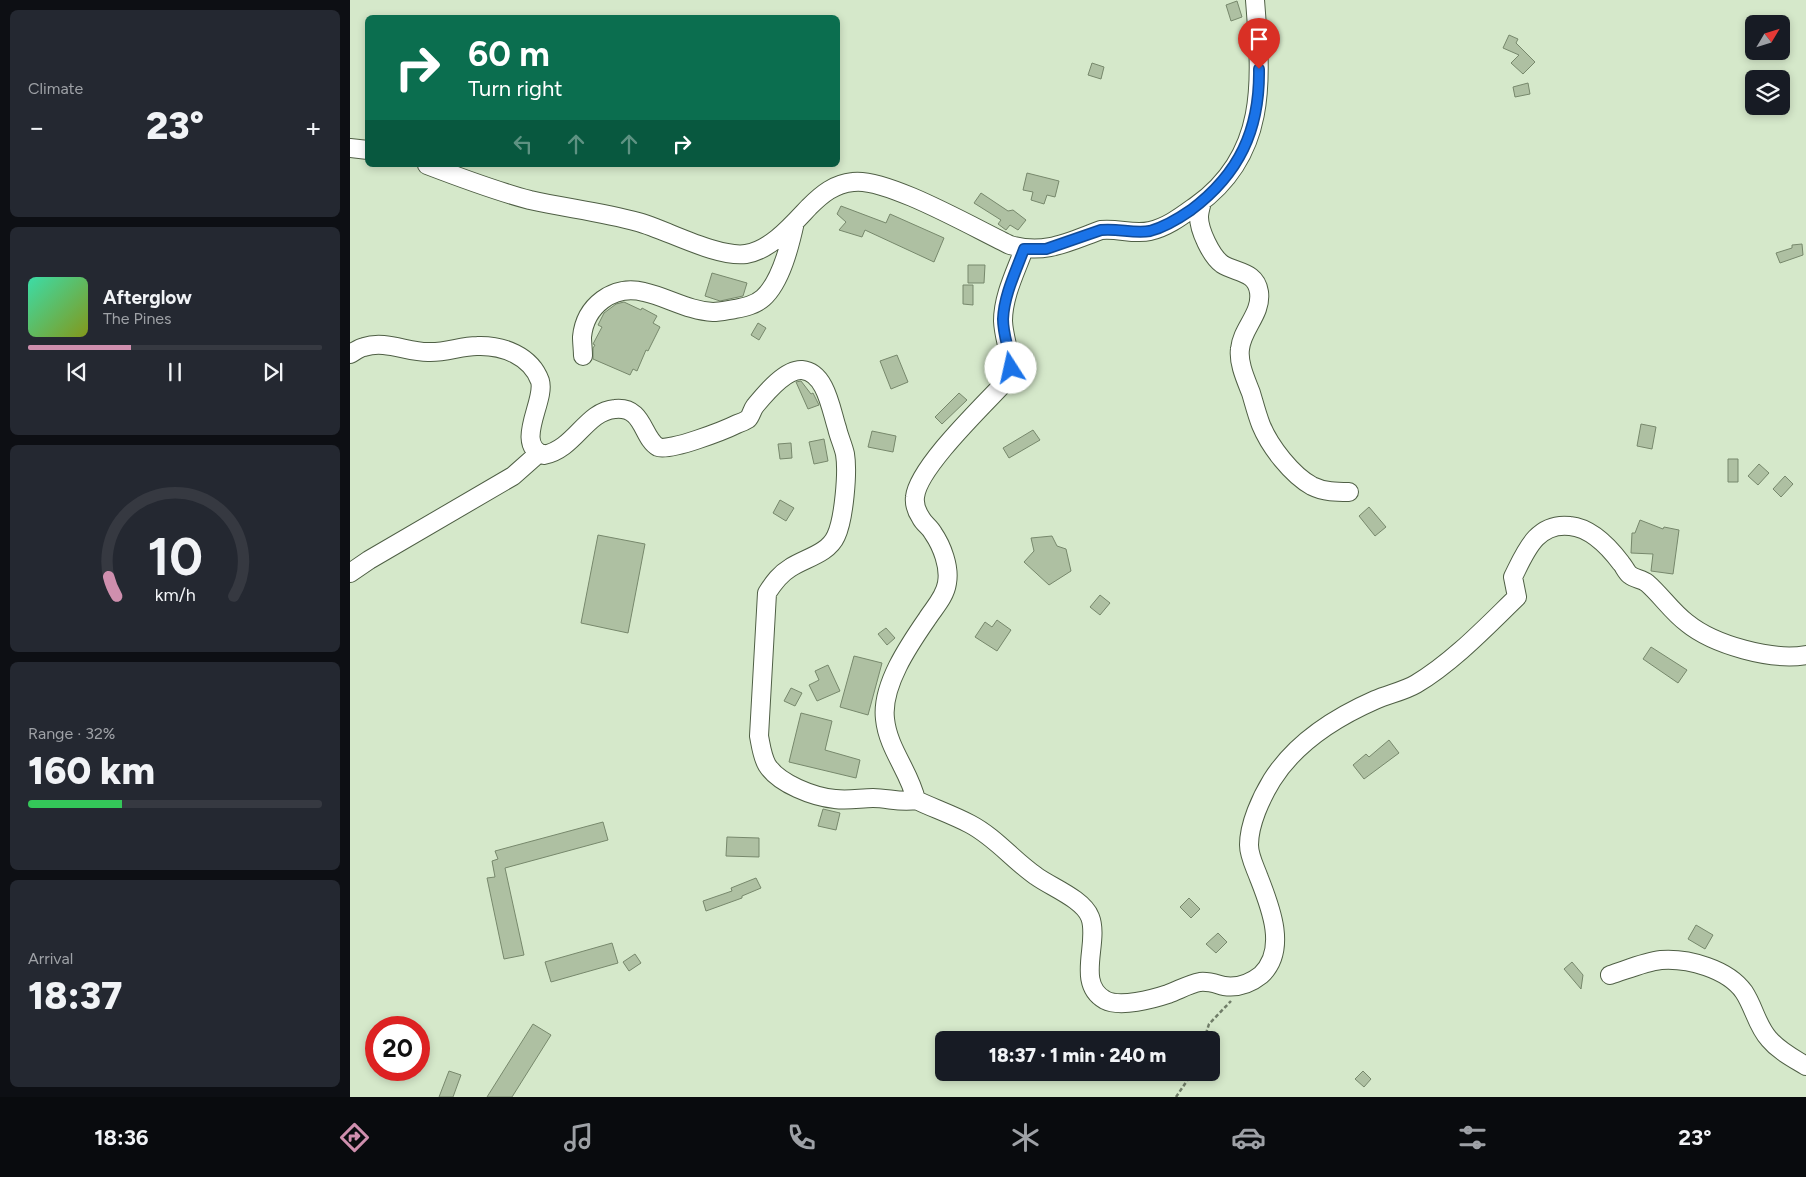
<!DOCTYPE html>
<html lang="en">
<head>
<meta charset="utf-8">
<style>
	body { margin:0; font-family:Figtree,sans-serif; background:#242831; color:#f1f3f6; height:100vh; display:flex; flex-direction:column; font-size:19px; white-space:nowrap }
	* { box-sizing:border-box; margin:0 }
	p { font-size:16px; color:#9ea1a6 }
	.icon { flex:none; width:28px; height:28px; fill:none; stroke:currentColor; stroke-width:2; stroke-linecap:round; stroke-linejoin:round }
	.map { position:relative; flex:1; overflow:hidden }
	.drawer { display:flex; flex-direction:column; gap:10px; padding:10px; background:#0d0f14; width:350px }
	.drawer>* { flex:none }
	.top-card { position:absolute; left:15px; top:15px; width:475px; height:152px; border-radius:8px; box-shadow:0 2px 8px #0003; background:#0b6e4f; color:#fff; overflow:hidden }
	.needle { width:32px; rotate:52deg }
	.buttons { position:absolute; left:1395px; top:15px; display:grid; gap:10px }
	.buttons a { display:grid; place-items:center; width:45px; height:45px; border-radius:8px; background:#171b24; box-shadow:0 2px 8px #0003; font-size:25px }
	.speed { position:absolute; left:15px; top:1016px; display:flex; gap:10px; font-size:25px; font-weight:700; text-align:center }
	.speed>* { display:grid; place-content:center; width:65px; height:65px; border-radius:50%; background:#171b24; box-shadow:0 2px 8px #0003; line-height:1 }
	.speed .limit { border:8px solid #d22; background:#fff; color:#111 }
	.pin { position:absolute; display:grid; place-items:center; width:42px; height:42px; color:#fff; margin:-51px -21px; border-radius:50% 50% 50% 0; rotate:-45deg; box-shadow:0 0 5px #0007 }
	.pin .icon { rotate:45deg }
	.me { position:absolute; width:55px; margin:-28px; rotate:350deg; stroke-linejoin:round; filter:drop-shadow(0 0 4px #0008) }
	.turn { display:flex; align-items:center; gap:18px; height:105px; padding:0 20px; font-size:22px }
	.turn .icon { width:65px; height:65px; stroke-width:2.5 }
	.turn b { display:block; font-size:35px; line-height:42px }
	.lanes { display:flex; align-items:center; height:48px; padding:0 20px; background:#0003; justify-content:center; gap:25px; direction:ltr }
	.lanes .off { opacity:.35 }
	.big { font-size:38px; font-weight:800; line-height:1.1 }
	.drawer .card { flex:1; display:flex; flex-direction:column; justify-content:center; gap:8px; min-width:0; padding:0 18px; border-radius:8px; background:#242831 }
	.drawer .dial { align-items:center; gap:0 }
	.dial svg { height:130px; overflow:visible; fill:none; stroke:#363941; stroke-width:7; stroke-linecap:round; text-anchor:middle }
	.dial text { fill:#f1f3f6; stroke:none }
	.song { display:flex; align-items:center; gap:15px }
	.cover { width:60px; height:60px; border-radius:8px; background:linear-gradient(135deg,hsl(160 70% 55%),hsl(70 70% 35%)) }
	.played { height:5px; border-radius:2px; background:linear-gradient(90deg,#cf8fae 35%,#363941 35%) }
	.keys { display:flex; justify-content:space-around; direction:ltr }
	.heat { display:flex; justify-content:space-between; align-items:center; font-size:28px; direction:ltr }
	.charge { height:8px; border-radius:4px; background:linear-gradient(90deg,#34c759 32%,#363941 0) }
	.trip { position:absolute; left:585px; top:1031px; width:285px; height:50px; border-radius:8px; background:#171b24; box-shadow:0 2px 8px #0003; font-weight:800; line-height:50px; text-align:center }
	.dock { display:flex; height:80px; justify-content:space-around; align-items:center; background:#090b0e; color:#9ea1a6 }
	.dock .icon { width:35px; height:35px }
	.dock .on { color:#cf8fae }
	.dock b { font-size:22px; color:#f1f3f6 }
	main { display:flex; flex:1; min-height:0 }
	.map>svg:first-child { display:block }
	.building { fill:#aec0a2; stroke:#77886c }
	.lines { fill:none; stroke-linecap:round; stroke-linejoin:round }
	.minor-casing { stroke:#4f5f45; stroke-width:20 }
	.path { stroke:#707d68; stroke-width:2.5; stroke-dasharray:4 2.5; stroke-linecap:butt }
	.minor { stroke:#fff; stroke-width:18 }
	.route-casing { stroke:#114b97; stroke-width:12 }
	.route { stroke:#1a73e8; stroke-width:9 }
</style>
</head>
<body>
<main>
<section class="drawer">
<div class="card"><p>Climate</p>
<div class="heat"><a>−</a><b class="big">23°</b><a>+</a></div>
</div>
<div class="card">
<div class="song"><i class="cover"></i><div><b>Afterglow</b><p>The Pines</p></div></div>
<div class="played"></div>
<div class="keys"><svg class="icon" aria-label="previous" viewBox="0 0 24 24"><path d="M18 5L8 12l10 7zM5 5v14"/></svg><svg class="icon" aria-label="pause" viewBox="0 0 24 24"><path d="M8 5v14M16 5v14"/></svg><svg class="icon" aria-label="next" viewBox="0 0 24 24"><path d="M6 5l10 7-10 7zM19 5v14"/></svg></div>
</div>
<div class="card dial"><svg viewBox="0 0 100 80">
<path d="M14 69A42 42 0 1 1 86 69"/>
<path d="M14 69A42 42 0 0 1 9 57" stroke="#cf8fae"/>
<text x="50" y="56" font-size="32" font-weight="700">10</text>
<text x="50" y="72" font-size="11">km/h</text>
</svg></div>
<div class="card"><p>Range · 32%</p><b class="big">160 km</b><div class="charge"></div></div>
<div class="card"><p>Arrival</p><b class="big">18:37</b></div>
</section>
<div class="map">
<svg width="1456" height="1097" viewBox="0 0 1456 1097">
	<rect width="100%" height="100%" fill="#d5e8ca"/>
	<path class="building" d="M887 1 892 17 881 21 876 5Z
		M1159 35 1168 39 1166 43 1185 62 1173 74 1161 63 1169 55 1153 48Z
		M742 63 754 67 751 79 738 75Z
		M1178 83 1180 94 1165 97 1163 87Z
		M677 173 709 181 705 197 697 195 694 204 681 200 683 192 673 190Z
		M631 193 658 211 663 210 676 220 668 230 660 225 656 230 648 224 651 220 624 203Z
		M491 206 536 223 540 214 594 238 584 262 515 230 512 237 489 230 496 222 487 214Z
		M1452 244 1453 255 1430 263 1426 253 1442 248V245Z
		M618 265H635L634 283H618Z
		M362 273 397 283 393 296 370 301 355 296Z
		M613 285H623V305L613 304Z
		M274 302 291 310 292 308 307 316 303 323 310 327 298 351 296 350 287 371 283 369 280 375 243 359V348L245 345 243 344 252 327 248 325 254 313 266 304Z
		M408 323 416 328 409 340 401 335Z
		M547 355 558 382 541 389 530 361Z
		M451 381 461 394 463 393 469 405 458 409 446 382Z
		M609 393 617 400 592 424 585 417Z
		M1291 424 1306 427 1302 449 1287 446Z
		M683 430 690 440 659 458 653 448Z
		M522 431 546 436 543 452 518 447Z
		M474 439 478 461 464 464 459 442Z
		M441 443 442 458 430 459 428 444Z
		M1378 459H1388V482H1378Z
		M1409 464 1419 473 1408 485 1398 476Z
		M1435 476 1443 484 1431 497 1423 489Z
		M430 500 444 508 436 521 423 513Z
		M1019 507 1036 527 1025 536 1009 516Z
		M1290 520 1313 529 1314 527 1329 530 1323 574 1301 571 1303 554 1281 553 1282 533H1285Z
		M248 535 295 544 278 633 231 623Z
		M702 536 707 546 716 549 721 571 699 585 674 562 684 551 681 538Z
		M750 595 760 603 750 615 740 607Z
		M647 620 661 630 647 651 625 637 635 622 642 627Z
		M536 628 545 638 537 645 528 634Z
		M1301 647 1337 670 1328 683 1293 659Z
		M504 656 532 663 518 715 490 707Z
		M478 665 490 691 467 701 459 685 469 680 465 671Z
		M441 688 452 693 445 706 434 701Z
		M451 713 482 721 475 750 510 760 506 778 439 762Z
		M1039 740 1049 753 1014 779 1003 765 1016 754 1019 757Z
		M473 809 490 813 486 830 468 826Z
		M253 822 258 840 155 868 174 955 154 959 137 878 145 877 142 861 148 859 145 851Z
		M377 837 409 838V857L376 856Z
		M406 878 411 888 392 896V898L356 911 353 901 382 891 381 888Z
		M839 898 850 909 841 918 830 907Z
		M1346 925 1363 935 1355 949 1338 939Z
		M868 933 877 942 866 953 856 944Z
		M262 943 268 963 201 982 195 962Z
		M285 954 291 963 279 971 273 962Z
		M1222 962 1233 975 1231 989 1214 969Z
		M183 1024 201 1035 162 1097H137Z
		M99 1071 111 1075 103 1097H89Z
		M1013 1071 1021 1079 1014 1087 1005 1079Z"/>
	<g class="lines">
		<g class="minor-casing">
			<path id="minor" d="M0 148 18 150
				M77 165C111 178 145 191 180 200 216 208 252 212 288 222 317 230 367 258 396 254 421 250 442 225 459 207 472 194 484 184 503 182 536 177 626 229 660 245 695 255 718 242 751 230 768 228 784 235 800 231 818 227 833 215 847 205 919 153 911 78 905 0
				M852 202C851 206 849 212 849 217 849 230 861 256 872 264 886 273 906 271 909 292 912 314 892 328 890 349 888 363 896 380 901 393 904 403 907 415 911 425 920 447 942 475 962 486 974 492 987 492 999 492
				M0 354C4 352 9 348 14 347 35 340 57 352 78 352 95 353 111 346 127 346 153 345 181 356 190 381 196 401 163 445 194 455 225 449 236 411 265 409 294 406 292 438 308 447 319 452 375 430 387 424 390 423 395 421 398 419 401 416 402 410 405 406 415 394 435 369 452 370 476 372 481 410 487 428 489 437 493 445 495 454 498 472 494 519 486 536 478 554 455 558 440 568 430 574 424 582 417 593L409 736C411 746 412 756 417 765 429 784 464 797 485 799 498 801 511 798 523 798 538 798 551 803 566 800 583 808 603 815 620 824 645 837 663 860 686 876 701 887 733 899 740 917 750 942 725 983 755 1000 770 1008 803 999 818 994 829 990 839 984 850 982 859 981 866 984 874 986 888 988 901 983 911 975 938 950 920 906 909 878 905 867 899 856 899 845 899 824 911 798 922 780 946 742 984 718 1025 700 1039 694 1054 691 1066 684 1103 662 1137 626 1167 597L1163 577C1175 553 1186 522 1220 526 1241 528 1259 547 1271 563 1274 566 1276 572 1280 575 1285 579 1292 579 1297 583 1311 595 1322 612 1337 623 1364 645 1422 661 1456 655
				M233 356C233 350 232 343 232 337 235 306 263 284 294 292 317 297 339 311 363 312 370 312 378 310 385 309 395 307 405 305 413 298 431 282 440 245 445 222
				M0 573 19 560 163 476 189 453
				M566 800C560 772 538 749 535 719 531 686 559 645 577 619 584 608 595 597 597 583 600 567 592 546 583 533 580 527 574 524 571 518 567 512 564 505 565 497 568 467 636 403 658 379 664 357 654 343 653 321 653 296 666 271 674 249
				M1260 975C1276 970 1294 962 1311 960 1338 958 1378 969 1394 992 1404 1007 1407 1026 1419 1039 1429 1051 1443 1058 1456 1066"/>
		</g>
		<path class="path" d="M854 1040 859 1024 881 1001
			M826 1097 843 1072"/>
		<use href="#minor" class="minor"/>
	</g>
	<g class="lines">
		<g class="route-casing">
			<path id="route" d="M661 368C660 351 653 336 653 319 654 295 666 271 674 249H696L751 230C768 228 784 234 800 231 815 227 828 219 841 210 889 174 910 130 909 69"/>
		</g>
		<use href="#route" class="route"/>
	</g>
</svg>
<div class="buttons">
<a><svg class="needle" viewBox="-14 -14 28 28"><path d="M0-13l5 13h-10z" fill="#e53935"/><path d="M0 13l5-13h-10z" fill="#9ea1a6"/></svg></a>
<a><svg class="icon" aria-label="layers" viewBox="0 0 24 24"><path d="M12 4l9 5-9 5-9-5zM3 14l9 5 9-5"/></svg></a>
</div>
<div class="speed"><div class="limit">20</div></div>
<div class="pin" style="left:909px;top:69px;background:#d93025"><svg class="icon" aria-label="arrive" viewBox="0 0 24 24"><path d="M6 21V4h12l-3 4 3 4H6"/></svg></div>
<svg class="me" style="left:661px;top:368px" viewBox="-20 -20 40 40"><circle r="19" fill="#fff"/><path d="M0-13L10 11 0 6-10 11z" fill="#1a73e8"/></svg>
<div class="trip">18:37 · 1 min · 240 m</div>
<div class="top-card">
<div class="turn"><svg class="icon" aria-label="right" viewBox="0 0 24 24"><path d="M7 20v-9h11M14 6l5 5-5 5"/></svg><div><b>60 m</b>Turn right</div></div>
<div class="lanes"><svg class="icon off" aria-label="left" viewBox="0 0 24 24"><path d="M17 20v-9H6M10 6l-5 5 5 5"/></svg><svg class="icon off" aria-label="ahead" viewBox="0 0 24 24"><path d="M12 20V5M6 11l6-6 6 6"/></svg><svg class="icon off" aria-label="ahead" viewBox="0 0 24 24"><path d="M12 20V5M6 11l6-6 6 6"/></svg><svg class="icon" aria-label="right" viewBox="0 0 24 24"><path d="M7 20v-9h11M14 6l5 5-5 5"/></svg></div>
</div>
</div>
</main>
<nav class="dock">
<b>18:36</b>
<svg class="icon on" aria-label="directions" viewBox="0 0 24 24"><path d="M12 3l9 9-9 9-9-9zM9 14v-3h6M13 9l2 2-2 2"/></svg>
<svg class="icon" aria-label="music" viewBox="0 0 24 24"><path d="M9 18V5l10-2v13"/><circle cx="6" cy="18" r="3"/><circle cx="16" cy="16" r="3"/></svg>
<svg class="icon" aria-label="phone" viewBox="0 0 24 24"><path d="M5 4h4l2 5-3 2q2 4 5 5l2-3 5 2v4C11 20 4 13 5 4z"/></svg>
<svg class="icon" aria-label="climate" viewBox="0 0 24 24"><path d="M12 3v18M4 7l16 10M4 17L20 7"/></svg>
<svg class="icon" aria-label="car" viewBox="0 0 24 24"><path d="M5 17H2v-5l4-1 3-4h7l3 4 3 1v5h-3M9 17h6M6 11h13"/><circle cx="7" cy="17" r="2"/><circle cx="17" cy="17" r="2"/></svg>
<svg class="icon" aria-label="filters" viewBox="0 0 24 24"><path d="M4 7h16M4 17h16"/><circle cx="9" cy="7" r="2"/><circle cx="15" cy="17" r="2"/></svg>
<b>23°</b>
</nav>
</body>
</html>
